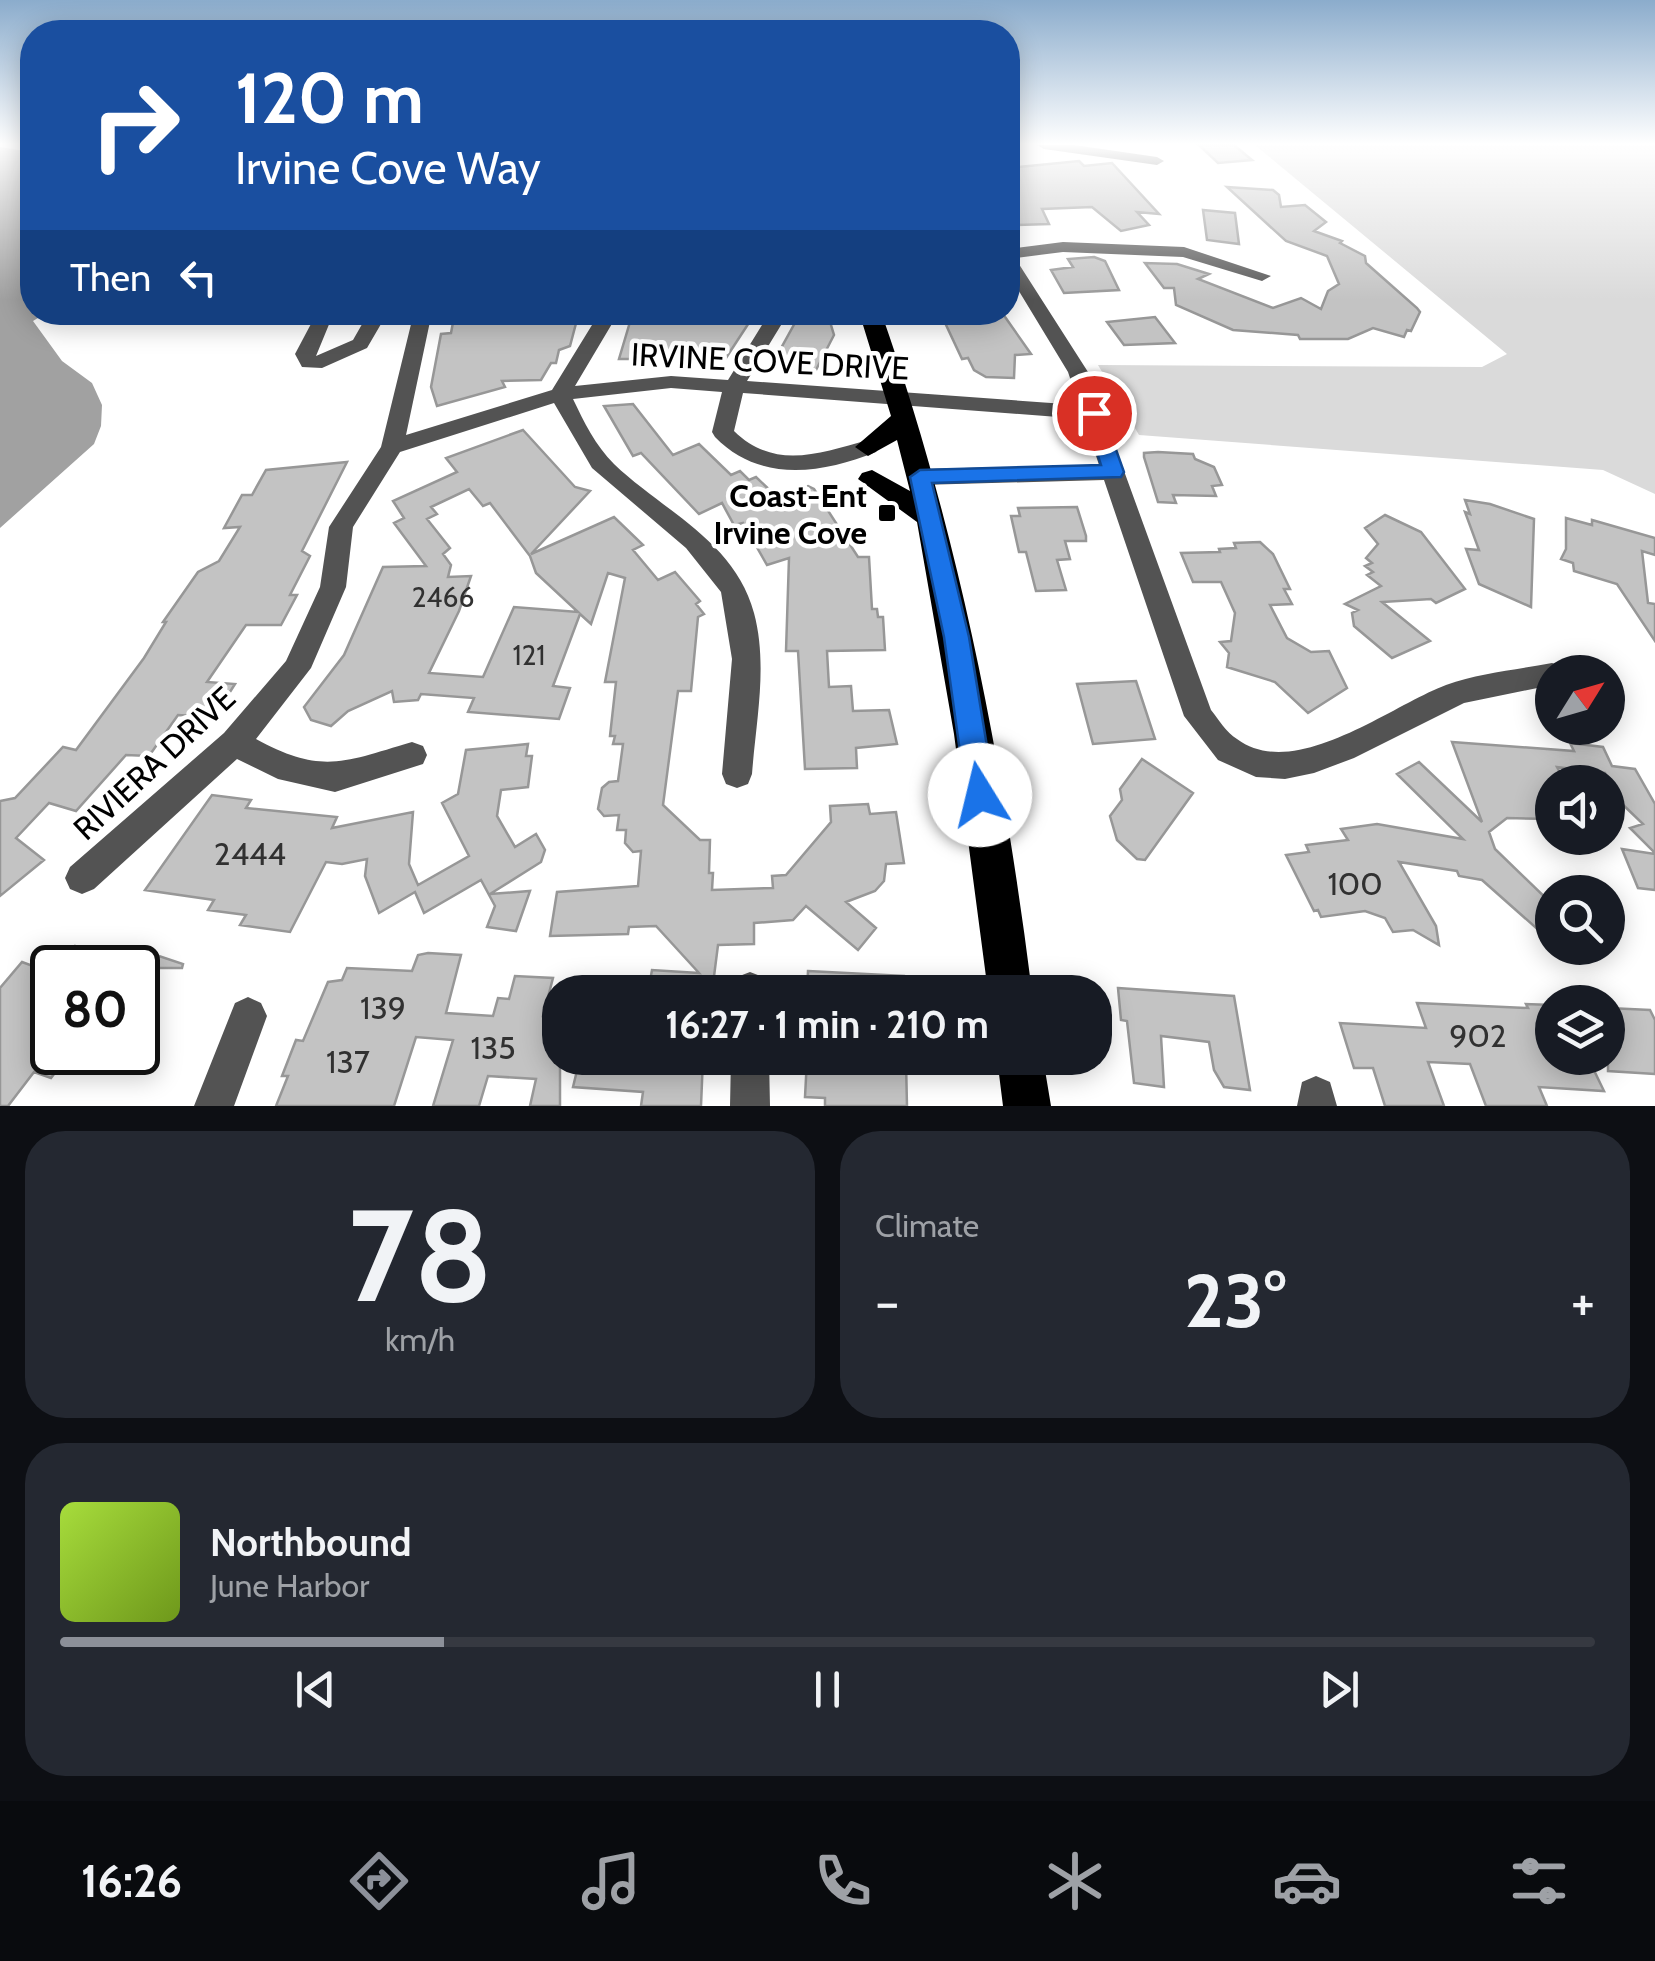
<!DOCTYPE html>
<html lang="en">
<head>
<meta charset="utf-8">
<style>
	body { margin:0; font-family:Cabin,sans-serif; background:#242831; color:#f1f3f6; height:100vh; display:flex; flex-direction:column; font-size:38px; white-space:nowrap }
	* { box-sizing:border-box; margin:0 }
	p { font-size:32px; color:#9ea1a6 }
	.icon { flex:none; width:55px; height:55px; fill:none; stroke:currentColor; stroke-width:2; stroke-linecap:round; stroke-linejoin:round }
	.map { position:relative; height:1106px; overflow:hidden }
	.sheet { display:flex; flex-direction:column; gap:25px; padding:25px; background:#0d0f14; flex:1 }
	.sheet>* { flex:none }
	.top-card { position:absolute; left:20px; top:20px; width:1000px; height:305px; border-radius:40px; box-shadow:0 5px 25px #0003; background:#1a4fa0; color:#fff; overflow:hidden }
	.needle { width:65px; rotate:53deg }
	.tools { position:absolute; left:1535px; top:655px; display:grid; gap:20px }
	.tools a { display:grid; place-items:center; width:90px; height:90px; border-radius:50%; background:#171b24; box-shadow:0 5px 25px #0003; font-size:50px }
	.speed { position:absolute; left:30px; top:945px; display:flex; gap:20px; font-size:50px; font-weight:700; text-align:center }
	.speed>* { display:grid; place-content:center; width:130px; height:130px; border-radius:50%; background:#171b24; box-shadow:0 5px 25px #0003; line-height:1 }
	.speed .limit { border:5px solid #111; border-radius:15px; background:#fff; color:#111 }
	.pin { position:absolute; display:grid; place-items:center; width:85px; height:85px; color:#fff; margin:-42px; border:5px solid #fff; border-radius:50%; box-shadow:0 2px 10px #0007 }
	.me { position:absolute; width:110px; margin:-55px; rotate:351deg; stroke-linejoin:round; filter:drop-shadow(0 0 8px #0008) }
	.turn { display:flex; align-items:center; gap:35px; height:210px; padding:0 50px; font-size:45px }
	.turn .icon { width:130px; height:130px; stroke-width:2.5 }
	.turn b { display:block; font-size:70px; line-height:85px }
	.then { display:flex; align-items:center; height:95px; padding:0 50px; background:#0003; gap:20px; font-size:38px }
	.big { font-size:75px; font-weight:800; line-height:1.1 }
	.sheet .tile { flex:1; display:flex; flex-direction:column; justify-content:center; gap:15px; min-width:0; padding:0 35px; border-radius:40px; background:#242831 }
	.sheet .dial { align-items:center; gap:0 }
	.dial b { font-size:130px; line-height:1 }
	.song { display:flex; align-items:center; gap:30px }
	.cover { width:120px; height:120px; border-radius:15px; background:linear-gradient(135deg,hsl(80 70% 55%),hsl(80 70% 35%)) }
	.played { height:10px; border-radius:5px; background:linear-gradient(90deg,#8c9099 25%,#363941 25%) }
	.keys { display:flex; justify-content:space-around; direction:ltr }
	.heat { display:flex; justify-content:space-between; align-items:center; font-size:55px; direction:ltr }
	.sheet .tiles { flex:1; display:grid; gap:25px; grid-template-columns:1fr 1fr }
	.tile:last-child { grid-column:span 2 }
	.trip { position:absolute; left:542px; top:975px; width:570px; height:100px; border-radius:40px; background:#171b24; box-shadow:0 5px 25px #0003; font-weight:800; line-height:100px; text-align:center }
	.menu { display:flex; height:160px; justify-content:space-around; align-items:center; background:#090b0e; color:#9ea1a6 }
	.menu .icon { width:70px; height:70px }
	.menu .selected { color:#8c9099 }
	.menu b { font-size:45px; color:#f1f3f6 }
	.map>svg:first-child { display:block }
	.green { fill:#dadada }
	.water { fill:#a1a1a1 }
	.building { fill:#c3c3c3; stroke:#979797; stroke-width:2.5; fill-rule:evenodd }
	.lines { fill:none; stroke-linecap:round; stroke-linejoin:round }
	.minor { fill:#535353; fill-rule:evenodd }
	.highway { fill:#000; fill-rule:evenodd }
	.route { fill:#1a73e8; stroke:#114b97; stroke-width:2.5 }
	.poi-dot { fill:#000; stroke:#fff; stroke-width:4 }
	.labels { text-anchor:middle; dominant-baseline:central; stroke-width:9; stroke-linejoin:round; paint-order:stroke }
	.number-label { font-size:28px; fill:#313131 }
	.street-label { font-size:32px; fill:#000; stroke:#fff }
	.poi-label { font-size:32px; font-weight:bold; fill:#000; stroke:#fff; text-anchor:end }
	.near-number-label { font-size:32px; fill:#313131 }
</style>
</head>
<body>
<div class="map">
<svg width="1655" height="1106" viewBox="0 0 1655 1106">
	<rect width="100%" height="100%" fill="#fff"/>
	<path class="green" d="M1255 145H1655V494L1603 470 1139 435 1098 365 1482 367 1507 354Z"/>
	<path class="water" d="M0 147 32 152V312L46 313 33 321 62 361 92 383 102 405 101 426 94 444 0 528Z"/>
	<path class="building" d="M1199 145H1234L1252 160 1218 163Z
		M1079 161 1084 166 1112 163 1159 214 1137 212 1149 225 1121 231 1092 207 1042 209 1049 224 1013 225 1008 221V168Z
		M1227 187 1273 190 1279 195 1281 207 1305 205 1326 222 1314 231 1342 241 1340 243 1365 256 1366 263 1417 308 1420 312 1411 331 1407 330 1404 337 1373 328 1348 339H1300L1298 335 1233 330 1176 305 1174 288H1164L1145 263 1177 264 1209 274 1198 279 1273 308 1301 298 1321 309 1328 291 1339 284 1327 256 1286 241Z
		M1203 210 1235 213 1239 244 1207 240Z
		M1094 257 1105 261 1119 290 1064 293 1051 270 1073 267 1068 259Z
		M455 312H579L570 346 559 350 556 363H551L541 380 502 381 505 387 437 406 431 387 441 334 451 333Z
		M633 312H756L724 361 711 363 651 352 650 359H619Z
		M801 312H827L834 335 816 370 793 369 774 361Z
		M940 312 1003 314 1031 354 1015 355 1014 378 986 377 974 370 968 358 962 359Z
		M1155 317 1175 343 1124 345 1107 322Z
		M633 404 673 455 699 444 731 475 740 471 749 480 756 477 776 496 808 486 814 489 858 557H869L872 609H877L878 617H883L885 650 827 651 829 687 851 686 853 711 889 710 897 744 856 748 857 768 805 769 798 651H786L789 558 767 565 743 523 734 525 722 503 699 514 641 453 633 456 604 406Z
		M523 430 575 487 590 491 531 554 614 517 643 545 633 550 658 580 675 572 700 601 696 604 704 614 698 617 691 691H678L663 805 700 840H710L709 873H713L712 890 773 888 772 876 786 875 831 822 830 806 868 804 870 814 896 812 904 863 886 864 884 881 875 891 846 902 876 928 858 950 806 906 793 920 754 923V944L718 945 712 992H648L652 970 699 973 656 926 629 927 628 934 550 936 557 892 638 886 641 851 633 852 625 843 626 830H617L619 815 604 816 598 809 602 788 609 782 618 781 623 744H613L615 736H610L616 682H605L625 578 608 573 591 624 580 614 553 686 570 688 559 719 468 712 474 698 421 694 418 700 394 702 392 691 348 711 331 726 311 720 304 707 344 655 383 567 426 566 394 523 404 518 393 501 457 472 446 458ZM469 489 483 506 490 503 530 556 536 573 578 612 514 607 483 677 429 673 459 611 471 576 448 577 451 565 443 554 450 548 427 519 437 514 431 507Z
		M1158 452 1193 454 1195 459 1214 467 1222 485 1212 486 1216 496 1173 495 1176 503 1158 502 1144 457V453Z
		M347 462 302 551 310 556 290 595H297L281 625H246L207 682 235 684 214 717 178 715 149 756 126 755 76 811 49 803 16 838 44 860 0 896V801L15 798 63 747 76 750 144 658 166 622H163L198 572 219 561 240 527 224 528 242 495H252L266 470Z
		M1465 500 1490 504 1534 519 1531 607 1479 584 1466 549 1479 550 1465 512 1470 514Z
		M1077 507 1086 536V541H1065L1070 559 1057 560 1066 590 1036 591 1026 552H1019L1011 516H1020L1018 508Z
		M1385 515 1421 532 1465 589 1436 603 1431 599 1382 602 1430 641 1392 658 1354 626 1352 613 1358 610 1345 604 1381 586 1367 575 1373 572 1365 566 1372 563 1366 558 1378 544 1365 528Z
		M1566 518 1592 525V520L1655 538V555L1642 551 1648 603 1655 604V641L1617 584 1574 571 1573 563 1561 559 1566 549Z
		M1260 542 1273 554 1290 589H1284L1292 604 1270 605 1287 638 1311 652 1329 651 1347 688 1308 713 1275 682 1227 667 1229 653 1220 642 1231 641 1235 613 1221 582H1193L1181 553 1220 552 1219 549 1236 548 1234 543Z
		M1136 681 1155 739 1093 744 1077 684Z
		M1452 742 1574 751 1570 743 1603 747 1612 766 1635 769 1655 804V853L1630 828 1643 824 1619 801 1605 773 1557 767 1565 782H1552V819L1507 818 1489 832 1495 849 1552 904V942L1482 880 1459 876 1457 871 1399 862 1436 926 1439 945 1413 930 1393 932 1385 918 1365 911 1321 917 1318 910 1314 911 1286 855 1309 852 1306 845 1348 840 1341 829 1377 824 1463 839 1397 774 1419 762 1482 822Z
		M528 744 526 756H532L528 787 501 790 497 816 515 847 536 834 545 850 541 862 490 894 530 891 516 931 487 927 495 906 481 880 424 913 415 892 379 913 365 876 367 859 342 864 326 862 290 932 240 925 246 915 208 910 214 900 145 890 212 795 251 800 246 808 337 817 332 828 413 812 409 864 418 885 469 856 442 803 458 794 466 750Z
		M1142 759 1193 793 1145 860 1137 859 1117 840 1110 816 1122 800 1120 789Z
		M1622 849 1655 854V890L1638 888Z
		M75 946 121 961 132 947 183 964 182 968H159L138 996V968H57Z
		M428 953 461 955 446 1013 493 1016 498 998 509 999 515 976 553 978 543 1016 560 1017V1106H530L536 1079 488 1076 479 1106H433L453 1040 416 1037 394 1106H276L288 1076H282L296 1040 303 1041 328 982 342 980 347 968 412 971 418 955Z
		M22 962 52 973V1052H71L51 1078 34 1072 8 1106H0V988Z
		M808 971 904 976 905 992H807Z
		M1118 988 1234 996 1250 1090 1224 1087 1214 1070 1209 1042 1161 1036 1164 1087 1134 1083 1127 1021 1121 1020Z
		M1417 1003 1528 1008 1526 1004 1552 1005V1058H1588L1604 1091 1539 1087 1547 1106H1486L1470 1064 1428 1062 1444 1106H1385L1373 1068H1354L1340 1023 1426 1028Z
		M1608 1008 1650 1010 1655 1020V1074L1608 1071Z
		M580 1058H703L701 1106H641L643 1092 573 1087Z
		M807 1059 906 1062 907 1106H825V1098L805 1097Z"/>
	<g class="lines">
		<path class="minor" d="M1037 145H1074L1157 157 1164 161 1157 165 1044 149Z
			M1063 242 1184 247 1271 276 1262 281 1183 257 1063 252 1015 258 1088 372 1211 710C1219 720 1226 732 1237 739 1295 782 1390 706 1446 685 1480 673 1516 670 1552 663L1562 666 1565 672H1552V685L1464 703 1354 758 1314 773 1285 779 1256 777 1218 760 1184 716 1104 480 920 485 908 477 920 469 1099 465 1084 419 743 393 734 431C775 471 820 453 868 440L879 447 876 452C821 474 760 483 715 437L712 432 722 392 671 388 573 399C584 422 595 445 614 464 663 511 735 541 754 613 768 665 756 721 752 774L748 784 737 788 726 784 722 774 732 659 721 592 686 548 592 468 554 403 400 452 353 527 346 587 311 668 256 739C322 775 344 762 412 742L423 746 427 755 423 764 335 792 278 779 237 759 94 889 82 894 70 889 65 878 70 867 224 733 286 661 320 587 329 527 381 447 414 312H432L406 435 552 390 600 312H619L575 386 671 376 728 380 770 312H789L747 381 1079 405 1068 372 1008 273V249Z
			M298 312H326L330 322 316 356 353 340 369 312H388L367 348 322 368 302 367 295 354 312 322Z
			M750 972 763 977 768 992H732L737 977Z
			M248 997 261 1003 267 1016 234 1106H194L235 1003Z
			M731 1058H769L770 1106H730Z
			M1316 1076 1330 1082 1337 1106H1297L1302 1082Z"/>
		<path class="highway" d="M859 312H881C958 530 1003 761 1032 992H988L954 734 917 522 858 479 862 473 872 470 910 491 897 440 868 456 855 447 891 416Z
			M997 1058H1043L1051 1106H1003Z"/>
	</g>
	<linearGradient id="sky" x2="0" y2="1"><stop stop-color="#8baccc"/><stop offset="0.48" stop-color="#fff"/><stop offset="1" stop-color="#fff" stop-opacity="0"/></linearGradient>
	<rect width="1655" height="300" fill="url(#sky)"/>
	<path class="route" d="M1094 407 1103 413 1124 472 1121 477 932 483 969 637 995 795 991 804 980 808 970 804 966 795 944 637 910 477 920 470 1101 465 1084 413Z"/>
	<rect class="poi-dot" x="877" y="503" width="20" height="20" rx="5"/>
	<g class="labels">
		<g class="number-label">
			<text x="443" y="597">2466</text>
			<text x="529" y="655">121</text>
		</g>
		<g class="street-label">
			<text transform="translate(770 361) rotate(3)">IRVINE COVE DRIVE</text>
			<text transform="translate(154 763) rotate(-43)">RIVIERA DRIVE</text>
		</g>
		<g class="poi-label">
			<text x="867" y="495">Coast-Ent<tspan x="867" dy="37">Irvine Cove</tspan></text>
		</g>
		<g class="near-number-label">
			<text x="250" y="853">2444</text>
			<text x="1355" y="883">100</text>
			<text x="383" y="1007">139</text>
			<text x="1478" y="1035">902</text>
			<text x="493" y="1047">135</text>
			<text x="348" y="1061">137</text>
		</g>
	</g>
</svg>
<div class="tools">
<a><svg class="needle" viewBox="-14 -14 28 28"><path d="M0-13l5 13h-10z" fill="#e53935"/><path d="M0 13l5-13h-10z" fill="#9ea1a6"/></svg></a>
<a><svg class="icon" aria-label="sound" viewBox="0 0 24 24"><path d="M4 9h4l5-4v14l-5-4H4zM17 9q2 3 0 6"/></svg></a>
<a><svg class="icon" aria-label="search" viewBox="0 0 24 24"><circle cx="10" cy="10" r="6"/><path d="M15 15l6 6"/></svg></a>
<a><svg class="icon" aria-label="layers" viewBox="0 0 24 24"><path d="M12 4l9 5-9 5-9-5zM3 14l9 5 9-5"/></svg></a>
</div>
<div class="speed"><div class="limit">80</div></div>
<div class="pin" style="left:1094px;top:413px;background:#d93025"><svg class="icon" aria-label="arrive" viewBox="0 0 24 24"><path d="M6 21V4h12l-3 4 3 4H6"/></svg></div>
<svg class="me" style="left:980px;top:795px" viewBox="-20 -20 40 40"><circle r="19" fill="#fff"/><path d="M0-13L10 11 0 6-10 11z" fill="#1a73e8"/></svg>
<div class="trip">16:27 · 1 min · 210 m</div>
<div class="top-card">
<div class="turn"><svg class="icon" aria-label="right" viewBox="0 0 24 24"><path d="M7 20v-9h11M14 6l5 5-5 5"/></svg><div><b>120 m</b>Irvine Cove Way</div></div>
<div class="then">Then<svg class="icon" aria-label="left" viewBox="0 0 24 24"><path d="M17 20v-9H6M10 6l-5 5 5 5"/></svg></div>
</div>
</div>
<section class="sheet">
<div class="tiles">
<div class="tile dial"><b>78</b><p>km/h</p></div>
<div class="tile"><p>Climate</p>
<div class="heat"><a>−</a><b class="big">23°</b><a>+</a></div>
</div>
<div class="tile">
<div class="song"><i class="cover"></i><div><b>Northbound</b><p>June Harbor</p></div></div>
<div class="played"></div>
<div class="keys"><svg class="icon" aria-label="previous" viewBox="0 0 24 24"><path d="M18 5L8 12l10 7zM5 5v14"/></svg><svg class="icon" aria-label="pause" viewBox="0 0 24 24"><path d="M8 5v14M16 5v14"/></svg><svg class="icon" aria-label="next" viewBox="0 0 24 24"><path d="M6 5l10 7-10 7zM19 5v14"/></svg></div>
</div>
</div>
</section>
<nav class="menu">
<b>16:26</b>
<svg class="icon selected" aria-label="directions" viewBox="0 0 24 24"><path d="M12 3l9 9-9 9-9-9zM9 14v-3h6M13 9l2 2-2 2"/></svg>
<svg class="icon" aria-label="music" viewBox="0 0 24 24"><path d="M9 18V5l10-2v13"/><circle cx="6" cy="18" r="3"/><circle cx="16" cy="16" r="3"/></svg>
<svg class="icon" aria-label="phone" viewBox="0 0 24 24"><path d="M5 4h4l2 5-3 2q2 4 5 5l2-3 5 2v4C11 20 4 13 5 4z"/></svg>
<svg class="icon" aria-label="climate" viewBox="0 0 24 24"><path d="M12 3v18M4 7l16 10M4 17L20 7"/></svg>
<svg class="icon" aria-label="car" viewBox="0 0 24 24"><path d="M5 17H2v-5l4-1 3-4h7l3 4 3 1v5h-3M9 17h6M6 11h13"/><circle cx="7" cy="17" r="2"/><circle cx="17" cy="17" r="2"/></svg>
<svg class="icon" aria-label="filters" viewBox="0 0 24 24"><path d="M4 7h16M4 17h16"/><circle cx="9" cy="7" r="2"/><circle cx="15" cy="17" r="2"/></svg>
</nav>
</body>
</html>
